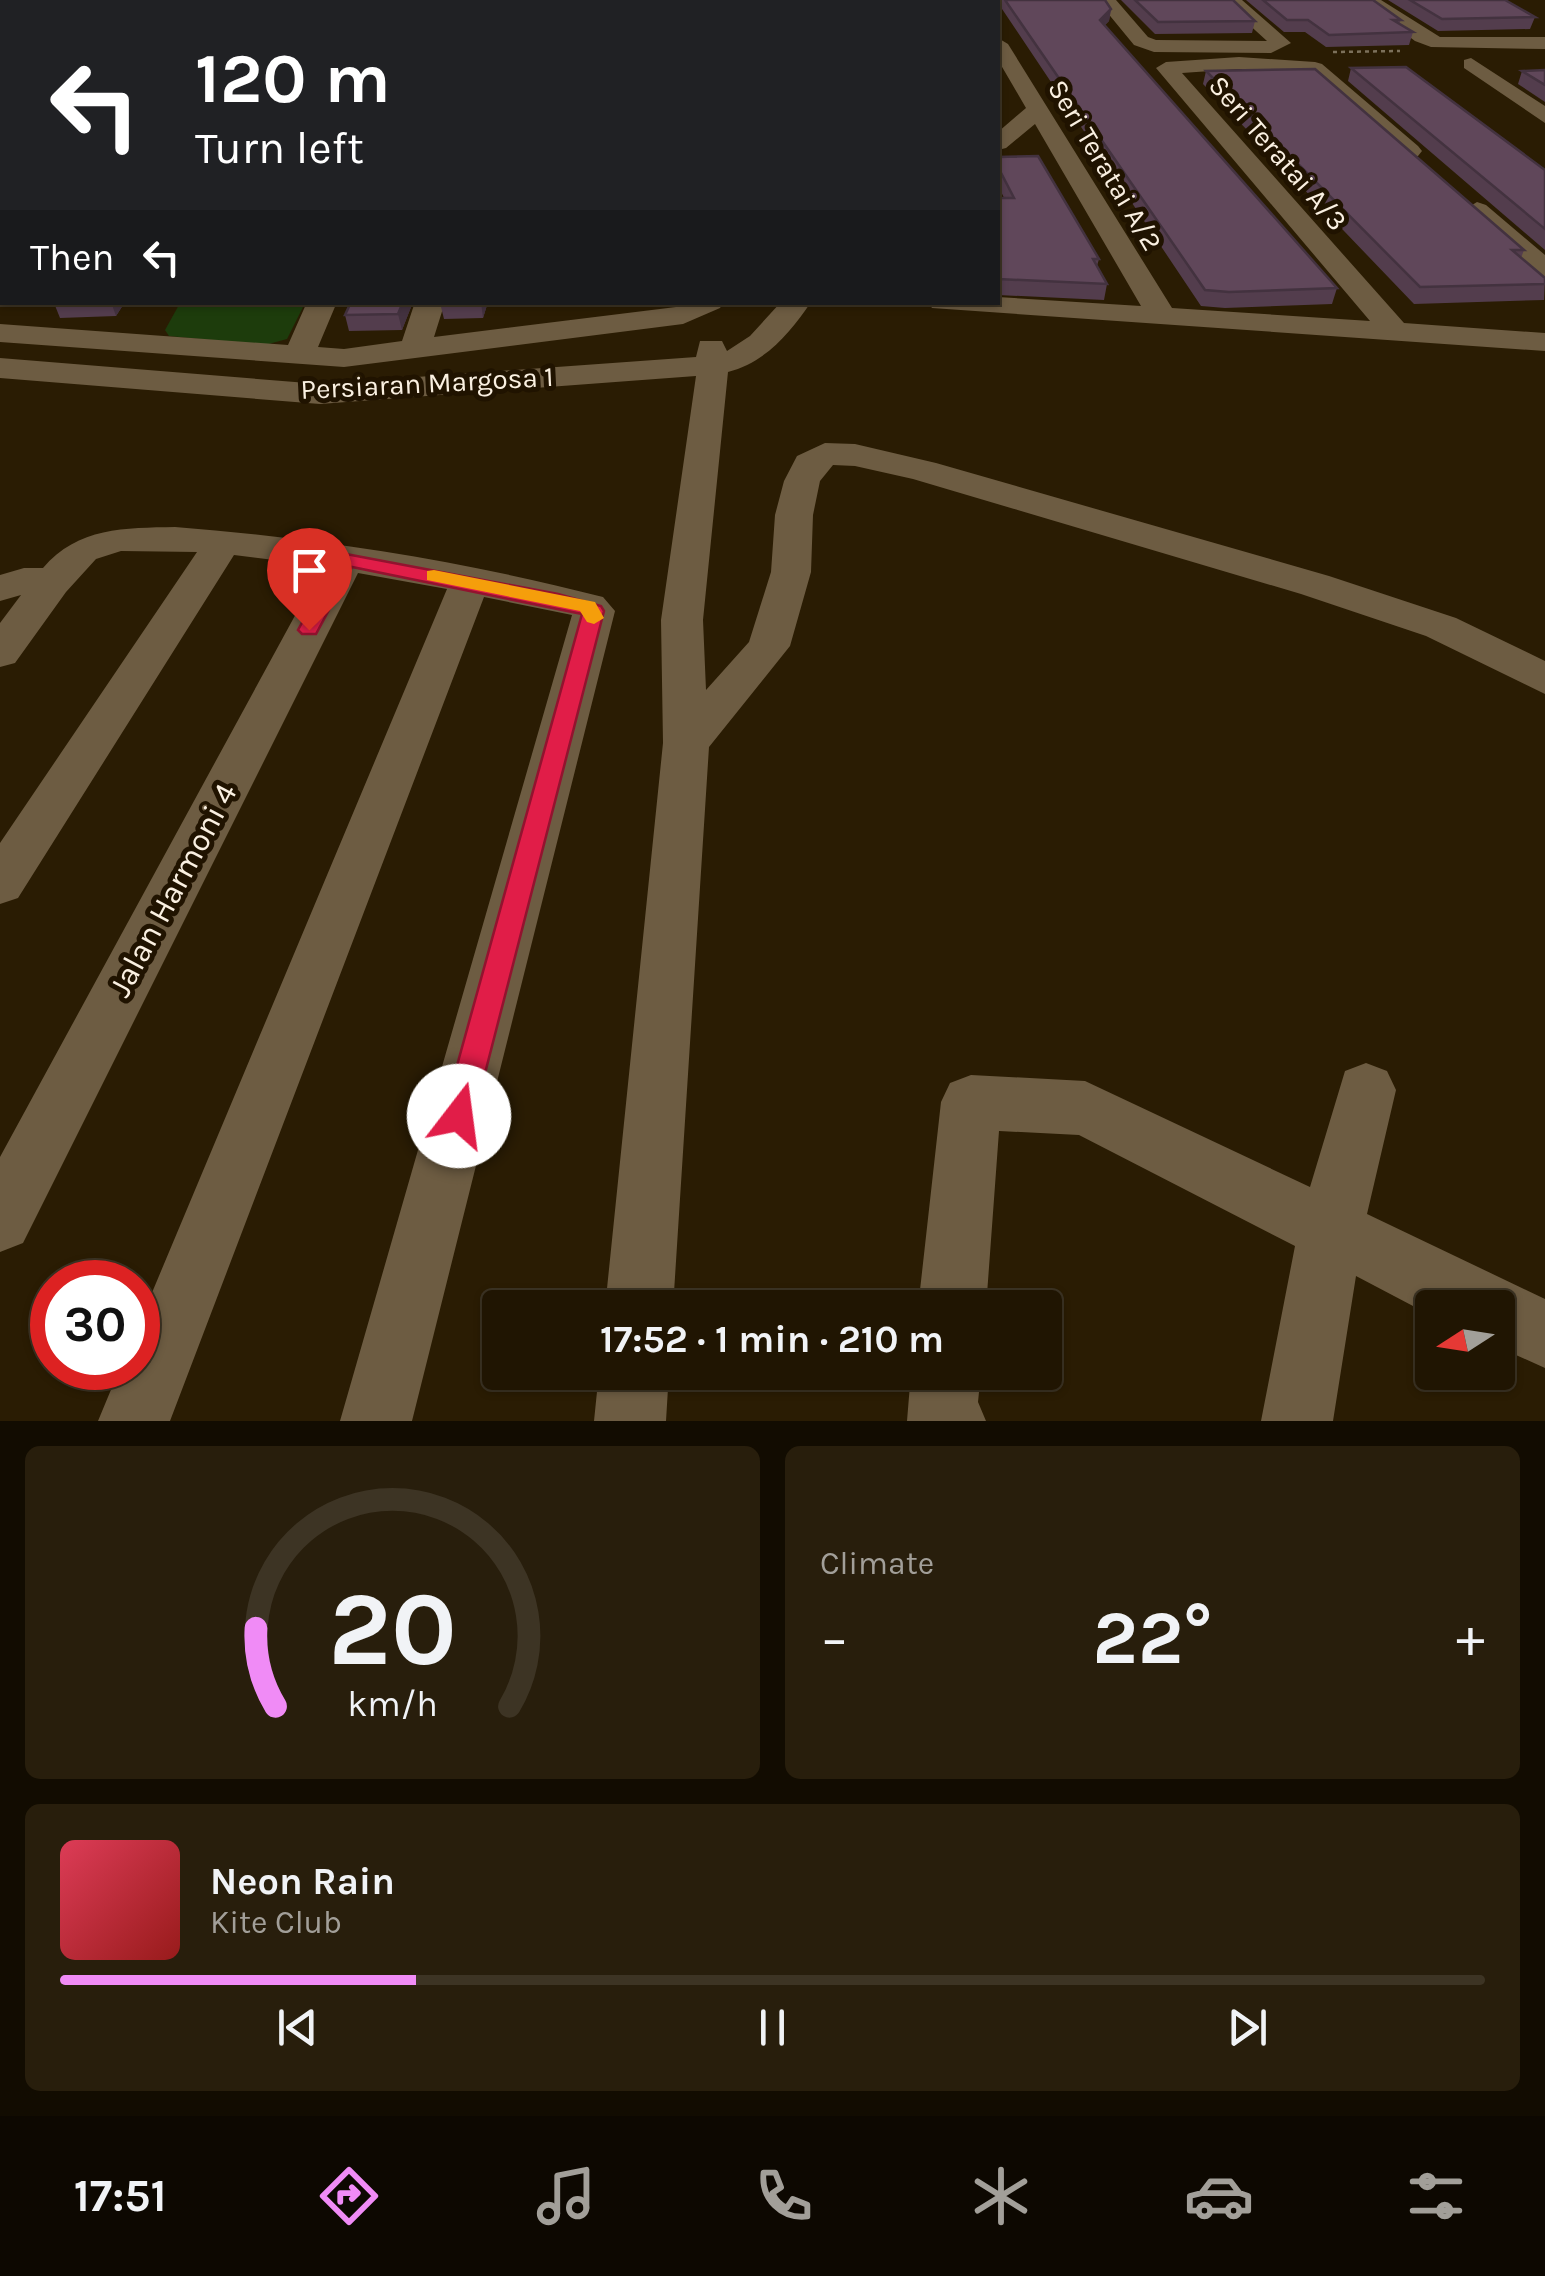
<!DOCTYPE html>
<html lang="en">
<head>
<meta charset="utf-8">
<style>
	body { margin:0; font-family:Karla,sans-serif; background:#281e0c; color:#f1f3f6; height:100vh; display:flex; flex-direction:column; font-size:38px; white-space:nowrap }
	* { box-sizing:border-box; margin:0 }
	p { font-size:32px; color:#a29f99 }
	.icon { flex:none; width:55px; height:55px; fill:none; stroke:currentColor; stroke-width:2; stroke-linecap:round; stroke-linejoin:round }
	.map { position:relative; height:1421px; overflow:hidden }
	.sheet { display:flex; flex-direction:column; gap:25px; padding:25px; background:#120c01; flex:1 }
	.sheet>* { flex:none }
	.hud { position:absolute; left:0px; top:0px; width:1000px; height:305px; box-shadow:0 2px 8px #0004,0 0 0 2px #3d3424; background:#202124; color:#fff; overflow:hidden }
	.needle { width:65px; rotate:258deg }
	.controls { position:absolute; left:1415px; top:1290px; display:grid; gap:20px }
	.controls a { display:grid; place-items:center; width:100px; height:100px; border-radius:10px; background:#201502; box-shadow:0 2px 8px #0004,0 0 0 2px #3d3424; font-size:50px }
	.speed { position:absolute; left:30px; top:1260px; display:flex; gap:20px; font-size:50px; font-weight:700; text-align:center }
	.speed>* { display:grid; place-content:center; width:130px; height:130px; border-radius:50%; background:#201502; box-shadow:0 2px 8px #0004,0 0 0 2px #3d3424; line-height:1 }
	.speed .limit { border:15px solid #d22; background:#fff; color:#111 }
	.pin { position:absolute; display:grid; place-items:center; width:85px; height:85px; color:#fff; margin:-102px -42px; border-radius:50% 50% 50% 0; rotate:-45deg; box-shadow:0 0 10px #0007 }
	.pin .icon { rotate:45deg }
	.me { position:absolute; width:110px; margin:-55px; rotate:15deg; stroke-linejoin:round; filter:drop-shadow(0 0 8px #0008) }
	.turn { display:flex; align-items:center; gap:35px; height:210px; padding:0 30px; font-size:45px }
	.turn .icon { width:130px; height:130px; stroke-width:2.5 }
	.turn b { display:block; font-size:70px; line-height:85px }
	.then { display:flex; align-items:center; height:95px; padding:0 30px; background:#0003; gap:20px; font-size:38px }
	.big { font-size:75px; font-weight:700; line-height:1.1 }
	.sheet .widget { flex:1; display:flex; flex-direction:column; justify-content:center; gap:15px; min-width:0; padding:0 35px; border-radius:15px; background:#281e0c }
	.sheet .dial { align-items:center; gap:0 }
	.dial svg { height:260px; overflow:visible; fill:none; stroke:#3d3424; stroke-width:7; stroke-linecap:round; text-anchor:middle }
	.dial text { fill:#f1f3f6; stroke:none }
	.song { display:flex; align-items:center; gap:30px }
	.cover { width:120px; height:120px; border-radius:15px; background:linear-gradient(135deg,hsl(350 70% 55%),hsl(0 70% 35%)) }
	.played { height:10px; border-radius:5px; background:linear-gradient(90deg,#f08bf6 25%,#3d3424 25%) }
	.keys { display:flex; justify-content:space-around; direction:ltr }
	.heat { display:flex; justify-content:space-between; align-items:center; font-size:55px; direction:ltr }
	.sheet .tiles { flex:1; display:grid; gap:25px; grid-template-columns:1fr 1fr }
	.widget:last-child { grid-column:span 2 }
	.trip { position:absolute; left:482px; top:1290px; width:580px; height:100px; border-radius:10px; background:#201502; box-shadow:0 2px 8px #0004,0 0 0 2px #3d3424; font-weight:700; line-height:100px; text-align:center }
	.tabs { display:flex; height:160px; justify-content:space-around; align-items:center; background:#0d0801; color:#a29f99 }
	.tabs .icon { width:70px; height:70px }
	.tabs .on { color:#f08bf6 }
	.tabs b { font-size:45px; color:#f1f3f6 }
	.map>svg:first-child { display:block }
	.green { fill:#1d3c0c }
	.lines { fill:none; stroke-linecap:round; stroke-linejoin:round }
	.path { stroke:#7c705b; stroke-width:2.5; stroke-dasharray:4 4; stroke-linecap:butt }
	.minor { fill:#6d5c42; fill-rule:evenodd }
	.wall { fill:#533d4d }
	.shaded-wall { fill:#43323f }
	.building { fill:#60475a; stroke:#43323f; stroke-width:2.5 }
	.route { fill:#e11d48; stroke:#92132f; stroke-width:2.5 }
	.slow { fill:#f59e0b }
	.labels { text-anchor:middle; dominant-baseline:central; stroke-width:10; stroke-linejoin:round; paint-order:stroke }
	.far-street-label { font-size:28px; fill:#faf0e1; stroke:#201300 }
	.street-label { font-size:32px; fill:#faf0e1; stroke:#201300 }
</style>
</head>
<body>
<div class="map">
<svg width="1545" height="1421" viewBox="0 0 1545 1421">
	<rect width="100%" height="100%" fill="#2a1c03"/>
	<path class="green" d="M252 0H839L251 2Z
		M180 303H305L287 339 265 345 169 336 165 330Z"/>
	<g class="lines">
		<path class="path" d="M1333 52 1400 51"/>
		<path class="minor" d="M0 0H23L24 2H2L0 6Z
			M50 0H107L108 2H52Z
			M847 0H958L959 1 846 2Z
			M1097 0H1116L1148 37 1156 40 1267 41 1222 0H1242L1291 43 1271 53 1154 52 1134 45Z
			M1360 0H1381L1440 37H1545V49L1431 47 1415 41Z
			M998 38 1008 44 1172 308 1370 321 1156 68 1166 62 1239 57 1315 62 1322 64 1418 146 1422 151 1418 156H1402L1309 74 1239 69 1182 73 1404 323 1545 333V351L932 308 928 302H998V297L1141 306 1035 124 1006 148 998 150V132L1026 108 998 60Z
			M1471 58 1545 106V123L1464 68V60Z
			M0 195H2V211H0Z
			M1477 202 1486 205 1545 255V278L1535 276 1468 215 1464 210Z
			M307 302H337L318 347 344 349 402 341 415 302H445L434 337 676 307 685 302H724L720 308 683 324 344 367 0 342V324L288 345Z
			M781 302H811C790 333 766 362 728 372L703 620 706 690 749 642 771 572 775 515 784 481 797 456 825 443 855 444 936 463 1329 576 1456 618 1545 661V694L1426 636 1301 594 913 479 855 466 833 465 820 481 813 515 811 572 790 646 709 747 673 1308H605L663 743 661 620 696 376 320 404 0 378V358L320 384 696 357 700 341H722L727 351 750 336Z
			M175 527C317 538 464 561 603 597L615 611 412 1421H340L572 615 484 597 170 1421H98L120 1368H138V1326L447 589 358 573 23 1243 0 1252V1157L322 566 234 555 18 898 0 904V843L197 552 121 551 96 559 66 592 15 663 0 667V623L21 595 0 601V575L24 568H43C78 527 125 528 175 527Z
			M1366 1063 1387 1071 1396 1090 1367 1214 1545 1299V1368L1498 1347V1308H1432V1316L1356 1276 1333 1421H1261L1295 1246 1079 1135 999 1131 986 1308H918L941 1102 950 1083 971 1075 1085 1081 1310 1187 1345 1071Z
			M599 1372H669L666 1421H594Z
			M911 1372H981L978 1402 986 1421H907Z"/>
	</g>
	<path class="wall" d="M996 0H1105L1111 9 1109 21 1105 25 1337 288 1332 304 1225 308 1201 306Z
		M1121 0H1233L1255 21 1252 33 1155 34Z
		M1246 0H1373L1401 20 1399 24 1413 32 1409 45 1326 47 1305 32H1284Z
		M1388 0H1505L1535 17 1530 29 1438 31Z
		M1351 68 1545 170V250L1348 81Z
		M1545 70V102L1518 84 1522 71Z
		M1206 71 1524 250 1521 258 1545 278 1544 300 1414 304 1203 84Z
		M998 157 1099 259 1097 266 1107 284 1104 300 998 295V198H1004L998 185Z
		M2 272V302H125L116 316 60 318 54 303 0 305V275Z
		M351 302H413L402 330 349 331 345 315Z
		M488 302 483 318 444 319 440 303Z
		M559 302H615V304L559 305Z"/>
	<path class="shaded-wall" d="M1111 9 1109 21 1098 32 1100 20Z
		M111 302H125L116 316Z
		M403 302H413L402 330 398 314Z
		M481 302H488L483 318Z"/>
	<path class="building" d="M1005 0H1105L1111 9 1100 20 1337 288 1229 292 1205 290Z
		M1135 0H1233L1255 21 1158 22Z
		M1263 0H1373L1401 20H1393L1413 32 1329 35 1308 20H1287Z
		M1410 0H1505L1535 17 1442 19Z
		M0 10H2V185L0 188Z
		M1406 67 1545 170V229L1351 68Z
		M1315 69 1524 250H1512L1545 278V284L1420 287 1206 71Z
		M1545 70V85L1522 71Z
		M1038 156 1099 259H1093L1107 284 998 279V198H1014L998 167V157Z
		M2 272V290H0V275Z
		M351 302H403L398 314 345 315Z"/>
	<path class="route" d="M346 554 558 594 601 606 604 611 474 1116 470 1125 459 1129 448 1125 443 1116 582 614 352 567 316 634H302L298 630 336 560Z"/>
	<path class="slow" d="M434 570 595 602 604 618 594 624 587 622 580 611 427 580V571Z"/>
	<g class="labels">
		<g class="far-street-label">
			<text transform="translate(1278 153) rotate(49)">Seri Teratai A/3</text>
			<text transform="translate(1105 165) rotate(59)">Seri Teratai A/2</text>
			<text transform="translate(427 383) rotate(-3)">Persiaran Margosa 1</text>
		</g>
		<g class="street-label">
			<text transform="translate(173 890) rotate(-62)">Jalan Harmoni 4</text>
		</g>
	</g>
</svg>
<div class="controls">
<a><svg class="needle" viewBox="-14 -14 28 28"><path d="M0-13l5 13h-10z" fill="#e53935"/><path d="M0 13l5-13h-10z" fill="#a29f99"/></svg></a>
</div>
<div class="speed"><div class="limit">30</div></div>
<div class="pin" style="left:309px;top:630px;background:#d93025"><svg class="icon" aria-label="arrive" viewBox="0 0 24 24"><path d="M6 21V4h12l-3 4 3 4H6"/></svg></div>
<svg class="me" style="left:459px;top:1116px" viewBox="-20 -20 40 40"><circle r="19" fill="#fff"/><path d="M0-13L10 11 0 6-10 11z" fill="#e11d48"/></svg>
<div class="trip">17:52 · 1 min · 210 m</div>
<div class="hud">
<div class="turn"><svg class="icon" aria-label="left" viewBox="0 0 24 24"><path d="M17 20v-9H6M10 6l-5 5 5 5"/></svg><div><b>120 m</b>Turn left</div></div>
<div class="then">Then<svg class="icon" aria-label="left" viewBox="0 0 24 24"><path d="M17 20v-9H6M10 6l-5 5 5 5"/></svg></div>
</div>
</div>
<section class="sheet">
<div class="tiles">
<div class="widget dial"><svg viewBox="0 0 100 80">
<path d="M14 69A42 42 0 1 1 86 69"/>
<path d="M14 69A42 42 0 0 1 8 45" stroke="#f08bf6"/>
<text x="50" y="56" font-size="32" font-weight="700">20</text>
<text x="50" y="72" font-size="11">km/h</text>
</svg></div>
<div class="widget"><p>Climate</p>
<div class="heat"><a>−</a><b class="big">22°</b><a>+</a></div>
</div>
<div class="widget">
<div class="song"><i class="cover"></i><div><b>Neon Rain</b><p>Kite Club</p></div></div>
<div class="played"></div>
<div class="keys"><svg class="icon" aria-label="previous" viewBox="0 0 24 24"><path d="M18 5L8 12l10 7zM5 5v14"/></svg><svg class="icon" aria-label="pause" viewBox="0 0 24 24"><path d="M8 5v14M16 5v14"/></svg><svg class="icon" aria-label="next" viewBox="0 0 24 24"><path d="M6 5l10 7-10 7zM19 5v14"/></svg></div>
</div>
</div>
</section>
<nav class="tabs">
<b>17:51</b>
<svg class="icon on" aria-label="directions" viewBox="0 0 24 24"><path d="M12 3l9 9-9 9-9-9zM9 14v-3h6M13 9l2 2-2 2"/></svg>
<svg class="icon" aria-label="music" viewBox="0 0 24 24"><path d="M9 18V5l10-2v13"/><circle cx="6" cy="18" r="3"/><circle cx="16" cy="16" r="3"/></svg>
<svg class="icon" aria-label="phone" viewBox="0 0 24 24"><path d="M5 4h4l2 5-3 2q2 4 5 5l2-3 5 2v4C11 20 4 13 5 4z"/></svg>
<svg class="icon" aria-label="climate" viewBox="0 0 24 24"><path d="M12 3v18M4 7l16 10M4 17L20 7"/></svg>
<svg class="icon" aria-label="car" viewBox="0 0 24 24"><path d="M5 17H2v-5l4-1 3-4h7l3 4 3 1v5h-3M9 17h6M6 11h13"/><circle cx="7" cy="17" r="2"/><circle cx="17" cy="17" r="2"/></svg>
<svg class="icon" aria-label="filters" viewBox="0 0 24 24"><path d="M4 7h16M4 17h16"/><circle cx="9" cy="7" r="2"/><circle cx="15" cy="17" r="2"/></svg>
</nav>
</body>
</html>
